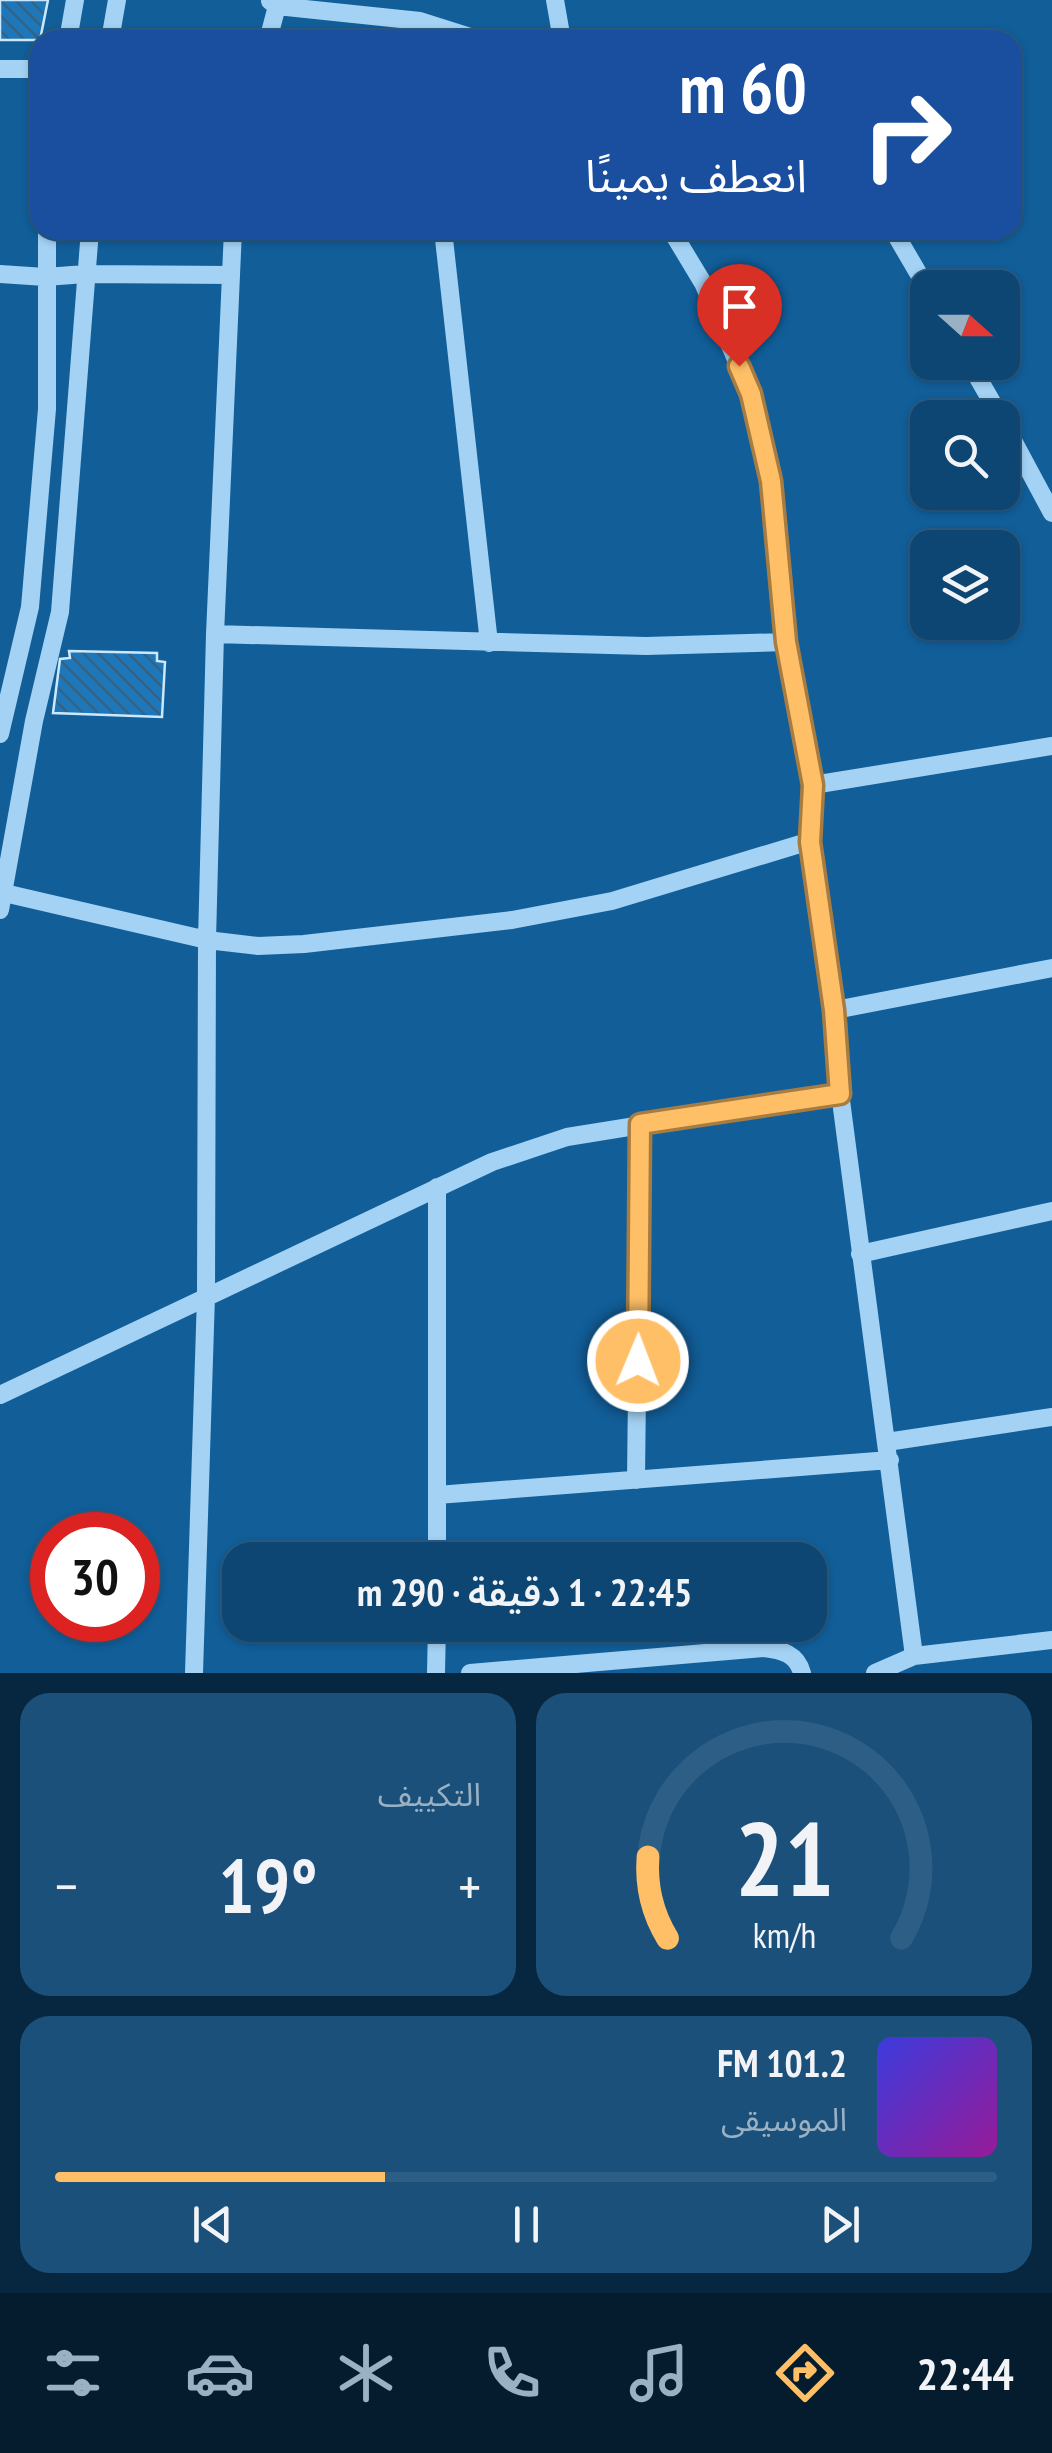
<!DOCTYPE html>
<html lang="ar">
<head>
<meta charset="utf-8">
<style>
	body { margin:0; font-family:"PT Sans Narrow","Noto Sans Arabic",sans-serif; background:#1b507b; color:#f1f3f6; direction:rtl; height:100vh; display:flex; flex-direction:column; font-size:38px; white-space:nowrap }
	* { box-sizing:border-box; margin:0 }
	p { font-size:32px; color:#9ab1c4 }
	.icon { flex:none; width:55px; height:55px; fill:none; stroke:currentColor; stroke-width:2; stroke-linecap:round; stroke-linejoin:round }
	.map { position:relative; height:1673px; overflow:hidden; direction:ltr }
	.drawer { display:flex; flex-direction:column; gap:20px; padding:20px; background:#07263f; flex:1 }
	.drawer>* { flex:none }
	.guide { position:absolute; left:30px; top:30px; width:992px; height:210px; border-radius:30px; box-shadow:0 2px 8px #0004,0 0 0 2px #2d5e85; direction:rtl; background:#1a4fa0; color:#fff; overflow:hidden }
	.needle { width:65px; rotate:111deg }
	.controls { position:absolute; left:910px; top:270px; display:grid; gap:20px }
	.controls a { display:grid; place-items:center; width:110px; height:110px; border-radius:20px; background:#0d4673; box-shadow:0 2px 8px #0004,0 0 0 2px #2d5e85; font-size:50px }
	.speed { position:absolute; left:30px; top:1512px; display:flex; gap:20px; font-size:50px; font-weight:700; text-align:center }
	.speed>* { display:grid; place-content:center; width:130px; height:130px; border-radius:50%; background:#0d4673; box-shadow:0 2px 8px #0004,0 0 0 2px #2d5e85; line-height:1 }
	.speed .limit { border:15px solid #d22; background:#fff; color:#111 }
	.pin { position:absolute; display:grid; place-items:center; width:85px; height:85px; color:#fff; margin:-102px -42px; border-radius:50% 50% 50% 0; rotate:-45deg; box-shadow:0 0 10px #0007 }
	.pin .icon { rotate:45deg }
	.me { position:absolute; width:110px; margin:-55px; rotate:1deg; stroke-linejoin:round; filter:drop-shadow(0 0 8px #0008) }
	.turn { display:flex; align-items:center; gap:35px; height:210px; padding:0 50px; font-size:45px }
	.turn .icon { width:130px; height:130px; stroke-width:2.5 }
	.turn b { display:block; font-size:70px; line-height:85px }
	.big { font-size:75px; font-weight:600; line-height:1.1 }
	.drawer .widget { flex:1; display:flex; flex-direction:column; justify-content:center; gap:15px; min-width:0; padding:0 35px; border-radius:30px; background:#1b507b }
	.drawer .dial { align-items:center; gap:0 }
	.dial svg { height:260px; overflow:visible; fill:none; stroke:#2d5e85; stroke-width:7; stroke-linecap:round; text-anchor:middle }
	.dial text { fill:#f1f3f6; stroke:none }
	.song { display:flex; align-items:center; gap:30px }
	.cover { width:120px; height:120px; border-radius:15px; background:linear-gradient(135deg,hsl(240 70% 55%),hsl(300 70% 35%)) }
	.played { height:10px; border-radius:5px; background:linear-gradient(90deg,#ffbf66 35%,#2d5e85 35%) }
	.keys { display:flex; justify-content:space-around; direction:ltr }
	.heat { display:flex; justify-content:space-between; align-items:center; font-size:55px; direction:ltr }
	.drawer .tiles { flex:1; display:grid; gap:20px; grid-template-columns:1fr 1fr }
	.widget:last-child { grid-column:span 2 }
	.trip { position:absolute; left:222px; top:1542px; width:605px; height:100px; border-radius:30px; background:#0d4673; box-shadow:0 2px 8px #0004,0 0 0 2px #2d5e85; font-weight:600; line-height:100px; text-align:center; direction:rtl }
	.tab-bar { display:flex; height:160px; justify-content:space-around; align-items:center; background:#051c2e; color:#9ab1c4 }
	.tab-bar .icon { width:70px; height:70px }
	.tab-bar .current { color:#ffbf66 }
	.tab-bar b { font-size:45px; color:#f1f3f6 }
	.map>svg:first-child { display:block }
	.building { fill:url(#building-back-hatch); stroke:#cbe9fe; stroke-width:2.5 }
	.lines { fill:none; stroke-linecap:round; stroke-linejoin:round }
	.minor { stroke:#a3d2f4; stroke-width:18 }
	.route-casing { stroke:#a67c42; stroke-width:25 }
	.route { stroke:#ffbf66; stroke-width:18 }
</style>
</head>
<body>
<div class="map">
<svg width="1052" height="1673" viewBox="0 0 1052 1673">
	<defs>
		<pattern id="building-back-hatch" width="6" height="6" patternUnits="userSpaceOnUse" patternTransform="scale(2.5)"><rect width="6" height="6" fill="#1e77b8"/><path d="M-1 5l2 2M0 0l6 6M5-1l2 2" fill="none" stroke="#356282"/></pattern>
	</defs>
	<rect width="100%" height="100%" fill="#115e99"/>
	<path class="building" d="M0 0H48L40 40H0Z
		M69 651 157 653V661L165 662 162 717 53 713 60 659 70 658Z"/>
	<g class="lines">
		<path class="minor" d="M555 0 562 40
			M277 6 420 21 480 40
			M68 40 75 0
			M110 40 117 0
			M268 40 277 6 270 1
			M0 69H40
			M443 230 489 643
			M671 230 703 283 751 394 771 481 786 642 813 785 810 841
			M893 230 928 290
			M0 274 45 277 86 274 231 275
			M969 362 1001 418
			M1002 420 1052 513
			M215 634 646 646 786 642
			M0 734 30 607 47 409V230
			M813 785 1052 746
			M0 892 207 940 258 946 304 944 512 920 612 901 810 841 835 1010 840 1093 914 1656 875 1673
			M0 910 34 721 60 612 90 230
			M835 1010 1052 968
			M437 1187V1560
			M860 1254 1052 1211
			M0 1395 492 1162 567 1137 840 1093
			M887 1442 1052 1417
			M636 1480 640 1124
			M437 1495 890 1460
			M914 1656 1052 1640
			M194 1673 206 1296 207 940 215 634 233 230
			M436 1673 437 1625
			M470 1673 764 1648C782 1650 797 1654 802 1673"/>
	</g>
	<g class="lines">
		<g class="route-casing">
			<path id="route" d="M638 1361 640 1124 840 1094 834 1010 810 842 813 785 786 642 771 481 751 394 739 366"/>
		</g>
		<use href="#route" class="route"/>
	</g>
</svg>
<div class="controls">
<a><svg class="needle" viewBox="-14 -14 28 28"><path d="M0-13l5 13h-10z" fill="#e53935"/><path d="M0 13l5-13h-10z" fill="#9ab1c4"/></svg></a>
<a><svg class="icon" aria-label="search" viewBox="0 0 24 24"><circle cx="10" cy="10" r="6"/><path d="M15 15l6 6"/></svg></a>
<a><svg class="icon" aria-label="layers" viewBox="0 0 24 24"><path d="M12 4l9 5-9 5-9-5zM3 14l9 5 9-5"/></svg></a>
</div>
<div class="speed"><div class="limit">30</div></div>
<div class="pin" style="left:739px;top:366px;background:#d93025"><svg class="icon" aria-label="arrive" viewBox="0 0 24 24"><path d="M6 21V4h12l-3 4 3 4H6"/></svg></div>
<svg class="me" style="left:638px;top:1361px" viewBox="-20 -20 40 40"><circle r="17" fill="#ffbf66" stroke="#fff" stroke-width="3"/><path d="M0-11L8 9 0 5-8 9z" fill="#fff"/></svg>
<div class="trip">22:45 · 1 دقيقة · 290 m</div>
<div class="guide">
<div class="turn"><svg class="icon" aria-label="right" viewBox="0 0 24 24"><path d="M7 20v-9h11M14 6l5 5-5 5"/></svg><div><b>60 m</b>انعطف يمينًا</div></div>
</div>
</div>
<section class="drawer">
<div class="tiles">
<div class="widget dial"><svg viewBox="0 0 100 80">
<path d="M14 69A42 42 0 1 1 86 69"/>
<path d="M14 69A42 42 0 0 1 8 44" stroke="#ffbf66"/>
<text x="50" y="56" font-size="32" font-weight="700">21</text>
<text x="50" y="72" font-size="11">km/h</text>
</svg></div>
<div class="widget"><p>التكييف</p>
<div class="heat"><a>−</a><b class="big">19°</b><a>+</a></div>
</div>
<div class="widget">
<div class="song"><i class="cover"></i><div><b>101.2 FM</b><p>الموسيقى</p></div></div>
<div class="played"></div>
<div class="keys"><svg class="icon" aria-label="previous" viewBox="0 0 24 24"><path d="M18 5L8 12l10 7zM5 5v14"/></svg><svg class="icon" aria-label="pause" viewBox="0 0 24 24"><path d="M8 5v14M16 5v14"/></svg><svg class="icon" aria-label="next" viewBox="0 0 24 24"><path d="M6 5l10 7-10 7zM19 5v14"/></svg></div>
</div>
</div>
</section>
<nav class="tab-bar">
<b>22:44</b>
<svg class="icon current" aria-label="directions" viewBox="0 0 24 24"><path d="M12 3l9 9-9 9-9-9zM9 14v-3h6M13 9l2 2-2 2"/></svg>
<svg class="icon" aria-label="music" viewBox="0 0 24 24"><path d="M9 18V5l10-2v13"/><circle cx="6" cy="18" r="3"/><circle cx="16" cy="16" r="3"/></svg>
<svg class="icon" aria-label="phone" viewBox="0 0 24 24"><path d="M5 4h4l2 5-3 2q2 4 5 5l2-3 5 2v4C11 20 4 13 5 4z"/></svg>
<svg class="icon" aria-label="climate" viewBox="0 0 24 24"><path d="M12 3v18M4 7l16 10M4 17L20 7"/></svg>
<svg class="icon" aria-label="car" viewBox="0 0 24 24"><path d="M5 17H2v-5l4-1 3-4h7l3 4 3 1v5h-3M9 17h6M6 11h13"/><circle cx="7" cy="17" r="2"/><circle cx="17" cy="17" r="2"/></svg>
<svg class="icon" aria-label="filters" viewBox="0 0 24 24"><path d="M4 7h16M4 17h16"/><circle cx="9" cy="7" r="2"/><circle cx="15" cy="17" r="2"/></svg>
</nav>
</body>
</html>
